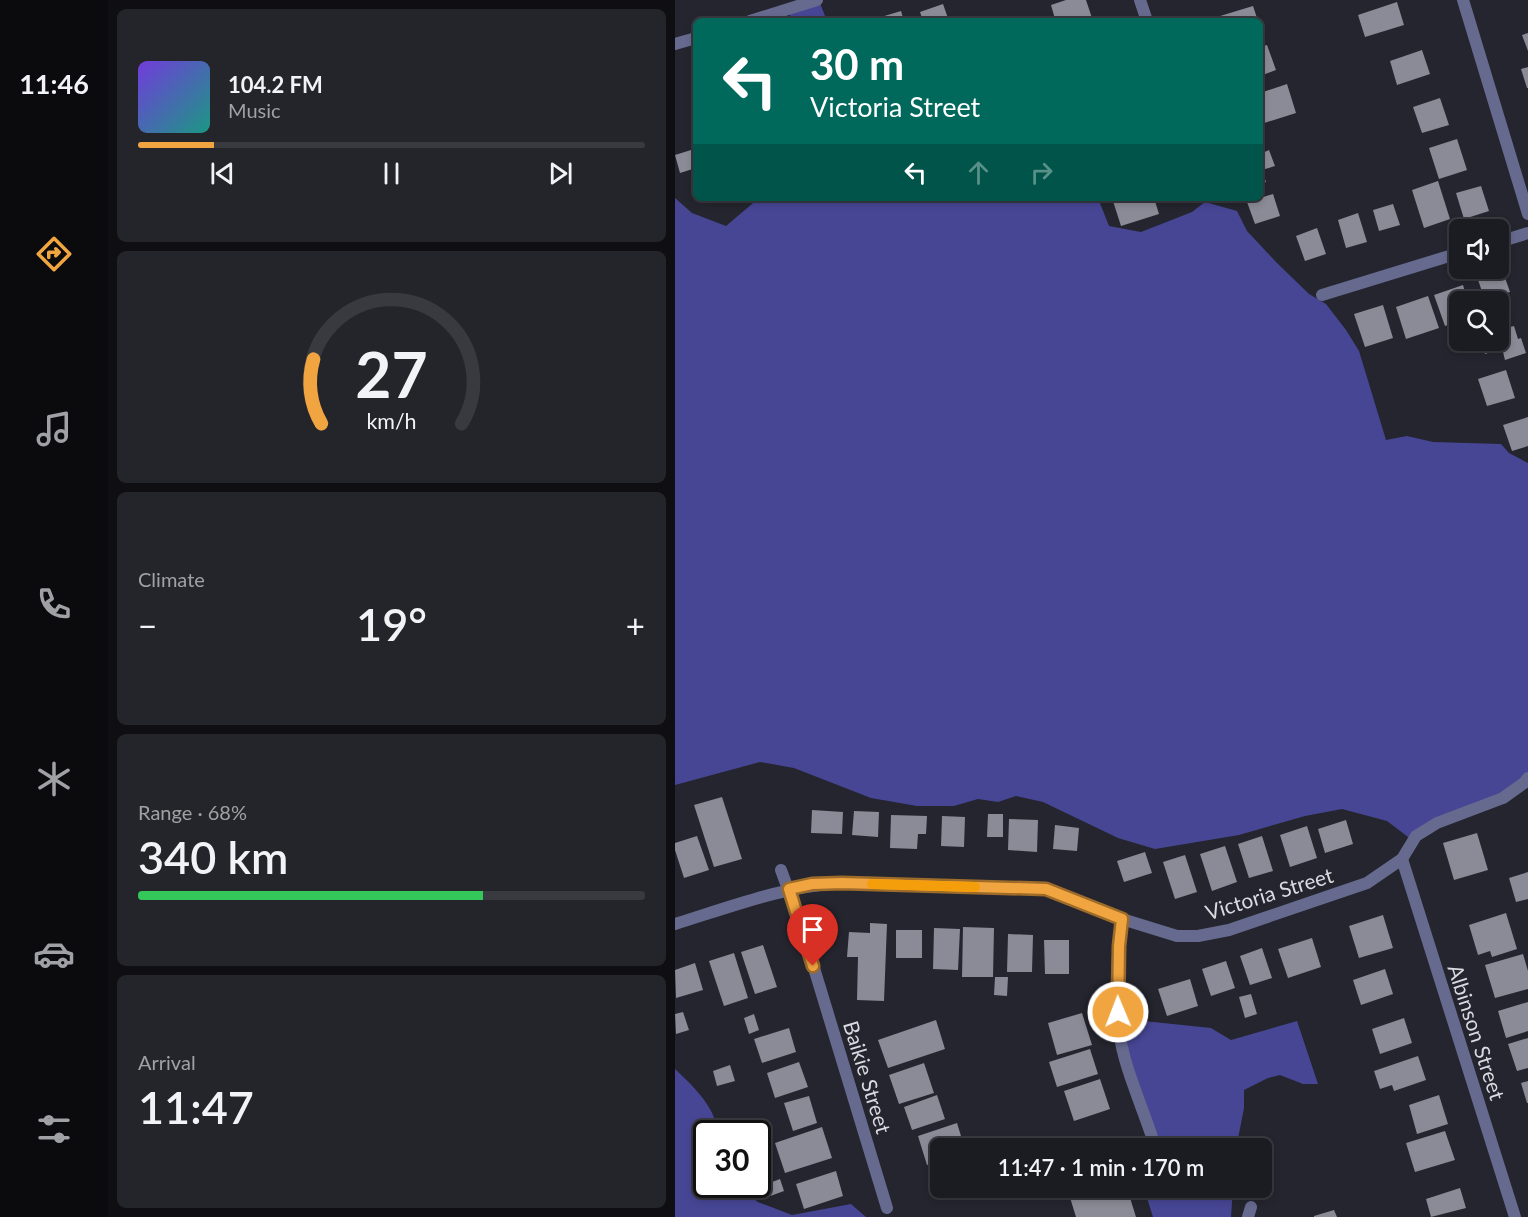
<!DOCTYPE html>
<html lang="en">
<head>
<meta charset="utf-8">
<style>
	body { margin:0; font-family:Lato,sans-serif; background:#24252a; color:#f1f3f6; height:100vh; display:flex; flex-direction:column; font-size:22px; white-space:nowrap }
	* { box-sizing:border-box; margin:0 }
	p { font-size:20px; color:#a0a1a5 }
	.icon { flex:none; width:33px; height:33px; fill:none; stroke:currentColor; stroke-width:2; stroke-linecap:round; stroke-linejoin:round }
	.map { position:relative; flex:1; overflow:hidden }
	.drawer { display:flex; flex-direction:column; gap:9px; padding:9px; background:#0f0f13; width:567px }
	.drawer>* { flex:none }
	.top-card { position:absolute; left:18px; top:18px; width:570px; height:183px; border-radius:9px; box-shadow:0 3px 9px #0003,0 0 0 2px #393a40; background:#00695c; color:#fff; overflow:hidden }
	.tools { position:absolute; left:774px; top:219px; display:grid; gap:12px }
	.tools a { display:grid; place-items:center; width:60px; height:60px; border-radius:9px; background:#1b1c22; box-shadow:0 3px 9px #0003,0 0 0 2px #393a40; font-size:30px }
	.speed { position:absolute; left:18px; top:1120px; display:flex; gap:12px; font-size:30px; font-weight:700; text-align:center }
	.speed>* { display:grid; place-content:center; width:78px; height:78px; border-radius:50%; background:#1b1c22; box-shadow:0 3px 9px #0003,0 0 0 2px #393a40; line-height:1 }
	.speed .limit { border:3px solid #111; border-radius:9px; background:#fff; color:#111 }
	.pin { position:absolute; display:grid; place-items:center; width:51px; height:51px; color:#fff; margin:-62px -26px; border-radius:50% 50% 50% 0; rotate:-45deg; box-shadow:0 0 6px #0007 }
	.pin .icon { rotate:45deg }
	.me { position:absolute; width:66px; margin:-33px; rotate:359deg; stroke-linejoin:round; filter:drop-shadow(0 0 4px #0008) }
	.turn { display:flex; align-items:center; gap:21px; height:126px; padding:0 18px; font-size:27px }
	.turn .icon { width:78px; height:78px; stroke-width:2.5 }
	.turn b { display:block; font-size:42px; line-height:51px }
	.lanes { display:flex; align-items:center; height:57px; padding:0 18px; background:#0003; justify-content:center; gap:30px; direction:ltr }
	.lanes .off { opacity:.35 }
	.big { font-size:45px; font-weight:600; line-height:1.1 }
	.drawer .widget { flex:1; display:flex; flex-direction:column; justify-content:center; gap:9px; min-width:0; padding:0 21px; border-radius:9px; background:#24252a }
	.drawer .dial { align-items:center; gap:0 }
	.dial svg { height:156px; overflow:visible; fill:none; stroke:#393a40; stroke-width:7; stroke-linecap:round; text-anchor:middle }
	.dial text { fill:#f1f3f6; stroke:none }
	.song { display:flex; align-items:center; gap:18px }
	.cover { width:72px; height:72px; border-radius:9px; background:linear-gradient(135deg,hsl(260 70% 55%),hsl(170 70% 35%)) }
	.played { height:6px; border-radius:3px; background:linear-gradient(90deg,#f1a540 15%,#393a40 15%) }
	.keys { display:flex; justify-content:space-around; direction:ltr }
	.heat { display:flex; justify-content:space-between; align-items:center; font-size:33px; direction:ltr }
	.charge { height:9px; border-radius:4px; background:linear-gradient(90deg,#34c759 68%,#393a40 0) }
	.trip { position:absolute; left:255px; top:1138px; width:342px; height:60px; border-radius:9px; background:#1b1c22; box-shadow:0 3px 9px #0003,0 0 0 2px #393a40; font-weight:600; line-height:60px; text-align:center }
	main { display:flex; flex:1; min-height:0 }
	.dock { display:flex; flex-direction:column; width:108px; justify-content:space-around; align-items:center; background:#0b0b0e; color:#a0a1a5 }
	.dock .icon { width:42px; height:42px }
	.dock .active { color:#f1a540 }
	.dock b { font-size:27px; color:#f1f3f6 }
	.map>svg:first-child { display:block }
	.forest { fill:#474695 }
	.building { fill:#8a8b96 }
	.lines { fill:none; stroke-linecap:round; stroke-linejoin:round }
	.service { stroke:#666a8e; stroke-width:12 }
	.minor { stroke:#666a8e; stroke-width:12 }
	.tertiary { stroke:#666a8e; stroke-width:12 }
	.route-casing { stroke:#9d6b2a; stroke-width:15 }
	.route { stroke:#f1a540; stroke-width:10 }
	.slow { stroke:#f59e0b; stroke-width:10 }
	.labels { text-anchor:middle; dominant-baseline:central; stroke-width:6; stroke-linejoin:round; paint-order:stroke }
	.street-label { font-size:21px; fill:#dadbe0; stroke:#24252e }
</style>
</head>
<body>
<main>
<nav class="dock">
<b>11:46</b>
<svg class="icon active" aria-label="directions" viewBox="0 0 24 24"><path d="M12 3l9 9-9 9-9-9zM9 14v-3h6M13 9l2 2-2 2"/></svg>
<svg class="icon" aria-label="music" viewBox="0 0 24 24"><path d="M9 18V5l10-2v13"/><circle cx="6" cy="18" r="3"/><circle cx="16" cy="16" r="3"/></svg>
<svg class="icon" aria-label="phone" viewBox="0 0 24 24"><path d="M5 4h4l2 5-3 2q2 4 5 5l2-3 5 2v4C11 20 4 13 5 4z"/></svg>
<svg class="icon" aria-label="climate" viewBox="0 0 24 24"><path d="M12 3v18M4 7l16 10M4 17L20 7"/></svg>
<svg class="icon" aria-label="car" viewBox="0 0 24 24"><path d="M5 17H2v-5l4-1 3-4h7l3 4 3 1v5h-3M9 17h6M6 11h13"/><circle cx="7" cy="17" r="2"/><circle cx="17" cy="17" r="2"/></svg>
<svg class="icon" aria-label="filters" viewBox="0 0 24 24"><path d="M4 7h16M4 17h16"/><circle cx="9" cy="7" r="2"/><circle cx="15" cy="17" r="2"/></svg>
</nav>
<section class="drawer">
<div class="widget">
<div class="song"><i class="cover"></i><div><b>104.2 FM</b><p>Music</p></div></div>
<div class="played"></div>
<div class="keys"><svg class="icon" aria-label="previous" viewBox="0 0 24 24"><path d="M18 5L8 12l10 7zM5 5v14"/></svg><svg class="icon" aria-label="pause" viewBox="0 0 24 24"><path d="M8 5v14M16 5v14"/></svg><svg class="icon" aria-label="next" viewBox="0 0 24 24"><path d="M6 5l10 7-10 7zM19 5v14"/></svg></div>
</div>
<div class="widget dial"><svg viewBox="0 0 100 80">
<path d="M14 69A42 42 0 1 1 86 69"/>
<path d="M14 69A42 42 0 0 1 10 36" stroke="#f1a540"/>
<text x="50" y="56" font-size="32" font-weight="700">27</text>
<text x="50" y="72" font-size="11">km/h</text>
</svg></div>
<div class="widget"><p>Climate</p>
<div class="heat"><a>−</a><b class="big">19°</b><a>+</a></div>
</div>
<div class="widget"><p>Range · 68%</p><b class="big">340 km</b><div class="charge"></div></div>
<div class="widget"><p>Arrival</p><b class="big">11:47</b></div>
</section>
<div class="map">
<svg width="853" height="1217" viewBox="0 0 853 1217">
	<rect width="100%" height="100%" fill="#24252e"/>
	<path class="forest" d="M145 3 152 21H117L114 12Z
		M0 198 17 213 51 226 84 198H423L434 226 466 232 517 212 530 202 562 211 572 231 601 262 634 294 651 304 671 330 684 351 711 440 732 436 758 442 826 444 834 453 853 463V774L848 782 737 840 712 821 667 809 630 816 564 835 480 849 443 838 368 802 341 796 323 802 303 799 279 806H242L196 798 119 768 85 762 0 785Z
		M440 1018 536 1028 556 1040 622 1021 643 1084H628L605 1075 593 1078 569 1090V1108L561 1149H474V1140Z
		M0 1069C16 1084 45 1111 41 1134H32V1185H62L83 1202 117 1215 176 1204 191 1217H0Z
		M472 1188H558L556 1217H478L472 1198Z"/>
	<path class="building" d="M391 0H411L418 21H375L380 19 376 5Z
		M722 2 729 25 690 37 683 15Z
		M268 4 274 21H248L245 12Z
		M578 6 583 21H532V20Z
		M226 11 229 21H196V20Z
		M853 33V51L847 35Z
		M592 45 601 70 585 76V47Z
		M747 50 755 74 722 85 715 61Z
		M853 67V88H852L846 69Z
		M612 84 621 113 586 124 585 93Z
		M765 98 774 125 747 133 738 107Z
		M782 139 792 170 764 179 754 148Z
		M16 150 21 168 5 173 0 155Z
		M594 150 600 166 587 170 591 182 585 184V154Z
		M763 181 775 219 749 228 737 190Z
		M806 186 814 211 789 219 781 193Z
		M598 194 605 216 580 224 572 202Z
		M437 198H479L484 214 446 226Z
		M718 204 725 225 704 231 698 210Z
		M683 213 692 242 671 248 663 220Z
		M642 228 651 254 630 261 621 236Z
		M827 269 835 292 810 300 802 277Z
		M788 285 793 302H784V321L770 326 759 295Z
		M753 296 764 328 731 339 721 307Z
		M708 305 718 338 690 347 679 314Z
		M839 326 843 339 846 338 851 353 830 360 827 348 810 354 806 340H824V330Z
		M831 370 840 398 812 406 803 379Z
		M853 417V446L837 451 828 425Z
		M47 797 67 859 39 867 19 805Z
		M137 810 168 812 167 834 136 833Z
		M179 811 204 812 203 837 177 835Z
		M313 814H328V837H312Z
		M216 815 252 816 251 834H243L242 849 215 848Z
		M267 816 290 817 289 847 266 846Z
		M334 819 363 820 362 852 333 850Z
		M671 820 678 844 650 853 643 829Z
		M380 825 404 828 402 851 378 849Z
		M632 826 642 858 615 867 605 835Z
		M802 833 813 870 779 880 768 843Z
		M22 836 34 870 9 878 0 850V843Z
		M587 836 598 871 574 878 563 844Z
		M550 846 562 882 537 891 525 854Z
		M470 852 477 873 449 882 442 861Z
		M510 855 522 892 500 899 488 862Z
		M853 872V899L841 902 834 878Z
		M831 913 842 949 817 957 815 951 803 955 794 925Z
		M708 915 718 948 684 958 674 926Z
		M195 923 212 924 209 1001 182 1000 183 957H172L174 932 195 933Z
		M288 927 319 928 318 977H287Z
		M259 928 285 929 283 970 258 969Z
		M221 930H247V958H221Z
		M333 934 358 935 357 972H332Z
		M637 938 646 967 613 978 603 949Z
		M369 940H394V974H370Z
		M88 945 102 987 80 994 66 952Z
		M587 948 597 978 575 985 565 956Z
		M59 953 73 998 49 1006 34 961Z
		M848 954 853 971V989L820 998 810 965Z
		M551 961 560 988 536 996 527 969Z
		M20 963 28 990 1 998 0 970Z
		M710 969 718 994 686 1005 678 980Z
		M320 977H333L332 996 319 995Z
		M515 979 523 1006 492 1016 483 989Z
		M576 994 582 1014 570 1018 564 997Z
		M853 1002V1031L831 1038 823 1011Z
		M8 1012 14 1030 1 1034 0 1014Z
		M407 1013 417 1045 382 1055 373 1023Z
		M79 1014 84 1030 74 1034 69 1018Z
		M729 1018 737 1043 705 1054 697 1029Z
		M261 1020 270 1049 213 1068 203 1040Z
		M114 1028 121 1052 87 1063 79 1039Z
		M853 1038V1068L842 1071 833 1044Z
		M415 1049 423 1074 382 1087 374 1062Z
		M743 1056 751 1080 719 1091 717 1085 705 1089 699 1071Z
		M124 1062 133 1087 100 1098 92 1073Z
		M249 1063 259 1093 224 1104 214 1075Z
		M55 1065 60 1081 42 1086 38 1071Z
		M425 1079 435 1109 399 1121 389 1091Z
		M853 1081V1103H852L846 1083Z
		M262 1095 270 1119 237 1130 229 1107Z
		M764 1095 773 1124 742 1134 734 1105Z
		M134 1096 142 1123 118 1131 109 1103Z
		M282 1123 290 1149H266V1161L252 1165 243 1136Z
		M147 1127 157 1158 110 1173 100 1143Z
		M770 1131 780 1160 740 1172 731 1143Z
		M161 1171 168 1196 129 1209 121 1184Z
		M105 1179 109 1191 90 1198 86 1186Z
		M403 1188H452L461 1217H401L393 1191Z
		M785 1188 791 1208 756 1217 751 1199Z
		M659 1210 662 1217H639V1216Z"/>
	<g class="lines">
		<path class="service" d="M573 1217 576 1207"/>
		<path class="minor" d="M465 0 472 21
			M788 0 853 214
			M75 21 142 0
			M0 44 21 38
			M824 242 853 233
			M647 295 784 253
			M727 859 840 1217
			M106 870 125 922 212 1208
			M447 919C442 956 439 994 444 1030 448 1065 466 1103 477 1137"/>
		<path class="tertiary" d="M0 924C55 907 109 886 167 883L371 889 447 919 502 936H523L554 930 692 883 727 859 741 836 762 823 828 798 849 783 853 778"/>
	</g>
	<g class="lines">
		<g class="route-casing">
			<path id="route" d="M138 966 114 889 137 884 167 883 371 889 447 919 444 946 443 1012"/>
		</g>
		<use href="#route" class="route"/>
		<path class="slow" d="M197 884 300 887"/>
	</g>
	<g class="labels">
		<g class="street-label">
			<text transform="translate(594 893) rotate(-17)">Victoria Street</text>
			<text transform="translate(802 1032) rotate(72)">Albinson Street</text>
			<text transform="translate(193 1077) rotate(73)">Baikie Street</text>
		</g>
	</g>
</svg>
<div class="tools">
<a><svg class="icon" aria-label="sound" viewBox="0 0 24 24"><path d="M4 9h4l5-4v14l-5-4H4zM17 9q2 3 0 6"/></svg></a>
<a><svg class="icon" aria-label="search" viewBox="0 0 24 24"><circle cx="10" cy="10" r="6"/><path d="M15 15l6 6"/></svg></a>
</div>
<div class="speed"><div class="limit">30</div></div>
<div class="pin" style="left:138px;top:966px;background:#d93025"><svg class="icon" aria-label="arrive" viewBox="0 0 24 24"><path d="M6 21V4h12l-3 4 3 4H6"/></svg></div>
<svg class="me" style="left:443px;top:1012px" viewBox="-20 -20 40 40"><circle r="17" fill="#f1a540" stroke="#fff" stroke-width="3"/><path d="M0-11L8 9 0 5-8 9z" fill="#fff"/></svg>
<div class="trip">11:47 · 1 min · 170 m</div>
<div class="top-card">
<div class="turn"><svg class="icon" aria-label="left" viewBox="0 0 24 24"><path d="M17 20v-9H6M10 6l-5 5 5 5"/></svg><div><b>30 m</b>Victoria Street</div></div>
<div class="lanes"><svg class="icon" aria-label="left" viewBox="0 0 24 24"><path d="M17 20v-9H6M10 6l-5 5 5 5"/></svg><svg class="icon off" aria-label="ahead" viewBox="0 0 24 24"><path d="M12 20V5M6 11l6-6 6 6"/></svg><svg class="icon off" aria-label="right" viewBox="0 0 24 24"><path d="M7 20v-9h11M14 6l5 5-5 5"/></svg></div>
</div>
</div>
</main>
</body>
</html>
